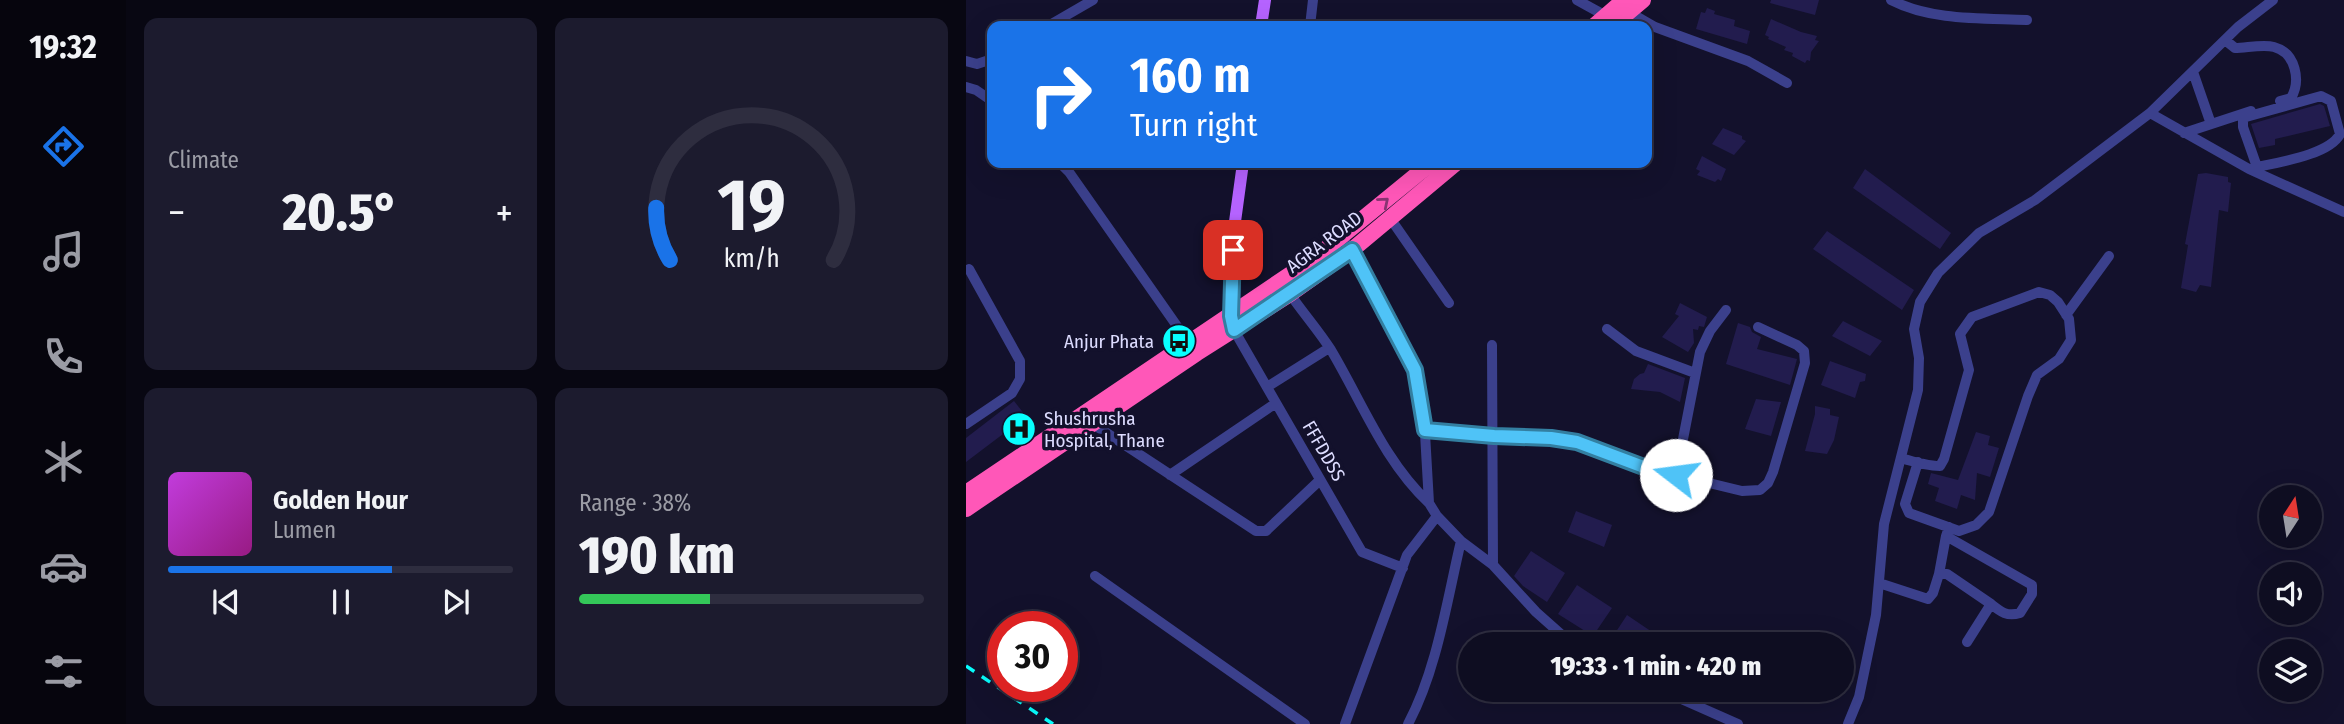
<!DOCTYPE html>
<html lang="en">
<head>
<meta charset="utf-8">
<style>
	body { margin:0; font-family:"Fira Sans Condensed",sans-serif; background:#1c1b2e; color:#f1f3f6; height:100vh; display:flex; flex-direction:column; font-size:26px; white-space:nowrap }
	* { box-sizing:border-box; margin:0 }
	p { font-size:23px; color:#9b9ca5 }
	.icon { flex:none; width:38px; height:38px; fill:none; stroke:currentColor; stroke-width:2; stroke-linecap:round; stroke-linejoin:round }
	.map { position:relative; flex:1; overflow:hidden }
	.sheet { display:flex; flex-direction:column; gap:18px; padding:18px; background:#080712; width:840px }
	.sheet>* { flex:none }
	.banner { position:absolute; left:21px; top:21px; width:665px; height:147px; border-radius:14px; box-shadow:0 7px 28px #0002,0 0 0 2px #2e2d3f; background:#1a73e8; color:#fff; overflow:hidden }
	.needle { width:46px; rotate:12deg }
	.controls { position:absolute; left:1293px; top:485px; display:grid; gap:14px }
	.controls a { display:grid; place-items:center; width:63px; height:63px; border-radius:50%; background:#0e0d21; box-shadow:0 7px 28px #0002,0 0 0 2px #2e2d3f; font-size:35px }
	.speed { position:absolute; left:21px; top:611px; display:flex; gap:14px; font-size:35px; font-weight:700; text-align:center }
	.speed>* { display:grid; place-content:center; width:91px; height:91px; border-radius:50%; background:#0e0d21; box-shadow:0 7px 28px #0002,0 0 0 2px #2e2d3f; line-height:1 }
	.speed .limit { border:10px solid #d22; background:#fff; color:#111 }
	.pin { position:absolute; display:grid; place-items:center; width:60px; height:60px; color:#fff; margin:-30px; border-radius:14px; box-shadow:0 4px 10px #0006 }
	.me { position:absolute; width:77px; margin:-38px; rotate:285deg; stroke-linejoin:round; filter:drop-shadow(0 0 5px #0008) }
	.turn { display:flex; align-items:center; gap:24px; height:147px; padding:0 28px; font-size:32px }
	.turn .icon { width:91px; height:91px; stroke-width:2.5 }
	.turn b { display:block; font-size:49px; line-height:60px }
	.big { font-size:52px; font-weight:800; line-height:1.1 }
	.sheet .tile { flex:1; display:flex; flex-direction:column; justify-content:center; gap:10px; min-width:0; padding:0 24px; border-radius:14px; background:#1c1b2e }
	.sheet .dial { align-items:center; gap:0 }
	.dial svg { height:182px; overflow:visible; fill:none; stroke:#2e2d3f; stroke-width:7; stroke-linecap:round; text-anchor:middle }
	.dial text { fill:#f1f3f6; stroke:none }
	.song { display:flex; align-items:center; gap:21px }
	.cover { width:84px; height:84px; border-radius:10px; background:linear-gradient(135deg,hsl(290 70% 55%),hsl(310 70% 35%)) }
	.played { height:7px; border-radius:4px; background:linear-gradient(90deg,#1a73e8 65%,#2e2d3f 65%) }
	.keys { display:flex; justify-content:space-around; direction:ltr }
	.heat { display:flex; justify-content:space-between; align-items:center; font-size:38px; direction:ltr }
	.charge { height:10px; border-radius:5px; background:linear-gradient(90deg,#34c759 38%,#2e2d3f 0) }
	.sheet .tiles { flex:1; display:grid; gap:18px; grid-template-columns:repeat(2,1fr) }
	.trip { position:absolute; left:492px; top:632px; width:396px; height:70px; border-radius:35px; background:#0e0d21; box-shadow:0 7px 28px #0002,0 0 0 2px #2e2d3f; font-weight:800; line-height:70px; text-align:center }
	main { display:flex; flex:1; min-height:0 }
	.tab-bar { display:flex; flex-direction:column; width:126px; justify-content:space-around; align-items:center; background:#06050d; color:#9b9ca5 }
	.tab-bar .icon { width:49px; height:49px }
	.tab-bar .selected { color:#1a73e8 }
	.tab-bar b { font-size:32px; color:#f1f3f6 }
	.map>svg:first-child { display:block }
	.building { fill:#221c4e }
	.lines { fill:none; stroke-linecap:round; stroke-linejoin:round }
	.minor { stroke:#3b408c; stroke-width:10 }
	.major { stroke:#b563ff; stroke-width:12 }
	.highway { stroke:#ff57b8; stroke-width:16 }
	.rail { stroke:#08ffff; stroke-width:3.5; stroke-dasharray:10 9; stroke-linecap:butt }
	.oneway { stroke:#893472 }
	.route-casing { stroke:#337fa1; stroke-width:18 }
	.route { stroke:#4fc3f7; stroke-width:12 }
	.labels { text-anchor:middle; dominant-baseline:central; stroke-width:7; stroke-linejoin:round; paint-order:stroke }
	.street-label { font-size:19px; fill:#dddcff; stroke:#13112c }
	.poi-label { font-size:19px; fill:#dddcff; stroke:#13112c; text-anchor:end }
</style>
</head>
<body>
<main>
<nav class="tab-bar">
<b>19:32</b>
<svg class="icon selected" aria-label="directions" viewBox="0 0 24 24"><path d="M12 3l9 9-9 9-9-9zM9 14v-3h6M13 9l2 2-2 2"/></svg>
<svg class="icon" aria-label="music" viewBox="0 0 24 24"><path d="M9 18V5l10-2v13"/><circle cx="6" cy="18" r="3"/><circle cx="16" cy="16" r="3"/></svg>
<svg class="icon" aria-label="phone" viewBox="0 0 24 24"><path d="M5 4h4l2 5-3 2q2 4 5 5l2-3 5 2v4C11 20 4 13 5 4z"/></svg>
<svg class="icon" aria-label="climate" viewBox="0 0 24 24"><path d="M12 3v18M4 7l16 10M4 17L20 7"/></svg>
<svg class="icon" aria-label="car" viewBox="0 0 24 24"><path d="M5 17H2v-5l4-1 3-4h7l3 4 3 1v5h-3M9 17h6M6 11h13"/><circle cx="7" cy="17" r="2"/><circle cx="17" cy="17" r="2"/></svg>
<svg class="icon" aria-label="filters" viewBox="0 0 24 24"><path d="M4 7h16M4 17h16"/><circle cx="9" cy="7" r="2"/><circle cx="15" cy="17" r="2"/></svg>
</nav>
<section class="sheet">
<div class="tiles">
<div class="tile"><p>Climate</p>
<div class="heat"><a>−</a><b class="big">20.5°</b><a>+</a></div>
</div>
<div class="tile dial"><svg viewBox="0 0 100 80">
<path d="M14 69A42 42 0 1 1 86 69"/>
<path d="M14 69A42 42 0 0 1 8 46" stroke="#1a73e8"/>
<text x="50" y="56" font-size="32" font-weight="700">19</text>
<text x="50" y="72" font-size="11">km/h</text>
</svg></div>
<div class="tile">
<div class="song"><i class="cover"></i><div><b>Golden Hour</b><p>Lumen</p></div></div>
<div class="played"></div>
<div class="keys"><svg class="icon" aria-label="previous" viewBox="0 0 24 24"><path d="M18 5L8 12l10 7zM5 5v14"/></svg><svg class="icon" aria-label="pause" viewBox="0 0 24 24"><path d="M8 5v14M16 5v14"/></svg><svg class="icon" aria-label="next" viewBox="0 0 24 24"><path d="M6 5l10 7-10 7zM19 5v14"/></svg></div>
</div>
<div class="tile"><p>Range · 38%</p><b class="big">190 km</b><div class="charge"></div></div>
</div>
</section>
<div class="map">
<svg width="1378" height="724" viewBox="0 0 1378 724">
	<rect width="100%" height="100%" fill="#13112c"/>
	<path class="building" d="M805 0H853L849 15 804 3Z
		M741 8 749 11 748 14 769 20 768 26 784 31 781 44 730 29 735 12 739 13Z
		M805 19 835 32 851 36 849 40 853 41 845 52 844 61 841 60 839 63 826 56 827 53 818 50 820 47 802 39 803 37 799 35Z
		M1354 104 1358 106 1364 126 1309 139V145L1293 148 1285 124Z
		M757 128 776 136V139L780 141 768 155 746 144Z
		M736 156 760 169 755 181 752 179 749 182 731 175 734 171 730 169Z
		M899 169 985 233 974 249 887 188Z
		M1240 173 1262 177V182L1265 183 1262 212 1253 210 1245 287 1234 285 1230 292 1215 288 1222 245 1219 244 1232 174Z
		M861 231 948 290 936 310 847 249Z
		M714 303 741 317 738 327 733 326 732 330 727 329 728 343 722 352 696 337 713 316 709 314Z
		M877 321 916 341 904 356 866 336Z
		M772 323 784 327 786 332 795 337 791 349 831 359 824 385 760 364Z
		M864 361 900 374 899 381 894 382 889 398 855 385Z
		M682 364 719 378 714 402 694 392 665 389 668 379 674 374 678 373Z
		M790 399 815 402 805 436 779 429Z
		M48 401 70 429 55 441 45 428 0 462V438Z
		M849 406 864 409V415L873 417 868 440 861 454 839 451 849 414Z
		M1010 432 1024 436 1022 445 1033 448 1024 477 1011 473 1009 500 995 495 991 509 969 501 973 488 962 484 965 473 992 480Z
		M610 511 646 525 638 547 602 532Z
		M565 551 599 573 581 602 557 586 548 576Z
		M611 585 646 608 627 636 592 614Z
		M661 615 695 638 691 644H642Z"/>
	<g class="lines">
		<path class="minor" d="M611 0 640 16
			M925 0C966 21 1016 18 1061 20
			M663 12 689 27 782 61 821 83
			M82 26 127 0
			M344 26 347 0
			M1259 40 1269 48C1280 48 1297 44 1308 47 1330 53 1335 81 1325 98L1314 101
			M0 61 11 64 26 59
			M1227 72 1245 124
			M0 87 10 90 26 101
			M1184 113 1283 169 1378 212
			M1218 133 1285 111
			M94 163 103 172 225 346
			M1283 169C1306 163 1363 156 1374 134L1365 101 1355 96 1280 117 1277 120V127L1291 167
			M424 218 483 303
			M375 238 386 250 449 370 458 416 463 503 471 516 495 541 527 565 570 612 597 636 612 644
			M324 294C337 313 353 331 365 350 396 402 418 461 463 503
			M1100 315 1143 256
			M641 329 670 351 729 373
			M268 330 396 552 437 568
			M526 345 527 565
			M301 387 363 348
			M0 424 46 393 54 379V361L3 269
			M127 424 290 531H300L354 480
			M459 430 528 436 585 438 611 442 675 466 710 475 776 491 794 490 802 483 807 472 839 363 838 351 831 345 792 327
			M935 458C948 462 961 466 974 466L978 459 1003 370 994 334 1006 317 1073 292 1084 295 1092 302 1103 319 1105 340 1093 359 1071 375 1062 396 1023 512 1010 525 993 531 943 513 939 504 952 462
			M204 475 310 403
			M710 475 734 352 744 331 760 310
			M983 527 980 536 1066 585V594L1054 613C1041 617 1035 612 1025 604
			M973 574 980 536
			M129 576 339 724
			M913 583 962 599 967 593 973 574H981L1025 604 1001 642
			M695 690 772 724
			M379 724 441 555 471 516
			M442 724C471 670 481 600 495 541
			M882 724 893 697 910 615 918 524 952 390 953 358 948 329 954 302 972 273 1013 233 1069 200 1184 113 1272 27 1307 0"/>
		<path class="major" d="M295 26 299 0
			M266 319 268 229 277 163"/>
		<path class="highway" d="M628 26 658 0
			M646 26 677 0
			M0 493 350 257 465 163
			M0 509 231 353 324 294 386 250 490 163"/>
		<path class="rail" d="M0 666 87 724"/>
	</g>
	<defs><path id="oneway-chevron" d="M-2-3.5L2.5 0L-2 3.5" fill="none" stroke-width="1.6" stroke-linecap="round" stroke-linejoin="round" transform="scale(1.75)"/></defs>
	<use class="oneway" href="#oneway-chevron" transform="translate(418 202) rotate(-40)"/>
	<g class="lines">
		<g class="route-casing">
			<path id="route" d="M267 250 265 316 268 330 386 250 449 370 459 430 528 436 585 438 611 442 675 466 710 475"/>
		</g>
		<use href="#route" class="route"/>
	</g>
	<defs>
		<g id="bus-disc" transform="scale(1.75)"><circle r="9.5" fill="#08ffff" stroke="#13112c"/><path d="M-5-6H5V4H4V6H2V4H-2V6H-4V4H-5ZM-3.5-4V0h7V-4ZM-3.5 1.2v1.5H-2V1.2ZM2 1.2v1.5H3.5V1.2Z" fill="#111"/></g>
		<g id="hospital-disc" transform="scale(1.75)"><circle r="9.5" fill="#08ffff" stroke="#13112c"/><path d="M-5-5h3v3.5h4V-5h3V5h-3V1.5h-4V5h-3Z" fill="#111"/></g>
	</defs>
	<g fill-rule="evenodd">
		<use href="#bus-disc" x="213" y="341"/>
		<use href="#hospital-disc" x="53" y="429"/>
	</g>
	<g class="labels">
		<g class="street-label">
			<text transform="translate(358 242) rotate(-37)">AGRA ROAD</text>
			<text transform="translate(358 451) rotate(60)">FFFDDSS</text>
		</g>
		<g class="poi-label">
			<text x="188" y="341">Anjur Phata</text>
			<text x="78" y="418" text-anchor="start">Shushrusha<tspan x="78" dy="22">Hospital, Thane</tspan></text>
		</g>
	</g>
</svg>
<div class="controls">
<a><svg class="needle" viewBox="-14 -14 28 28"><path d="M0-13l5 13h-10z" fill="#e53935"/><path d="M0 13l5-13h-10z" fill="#9b9ca5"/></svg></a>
<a><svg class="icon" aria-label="sound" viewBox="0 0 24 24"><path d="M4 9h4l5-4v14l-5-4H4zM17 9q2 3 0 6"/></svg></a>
<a><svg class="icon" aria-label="layers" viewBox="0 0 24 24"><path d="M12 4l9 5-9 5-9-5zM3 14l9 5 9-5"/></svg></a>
</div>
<div class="speed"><div class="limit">30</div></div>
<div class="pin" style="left:267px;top:250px;background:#d93025"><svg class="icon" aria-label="arrive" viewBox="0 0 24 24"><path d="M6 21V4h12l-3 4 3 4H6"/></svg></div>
<svg class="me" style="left:710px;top:475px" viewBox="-20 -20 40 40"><circle r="19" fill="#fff"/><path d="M0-13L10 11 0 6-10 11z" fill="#4fc3f7"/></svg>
<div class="trip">19:33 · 1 min · 420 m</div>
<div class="banner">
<div class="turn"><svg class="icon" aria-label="right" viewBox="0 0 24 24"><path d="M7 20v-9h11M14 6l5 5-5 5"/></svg><div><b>160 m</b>Turn right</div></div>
</div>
</div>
</main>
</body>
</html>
